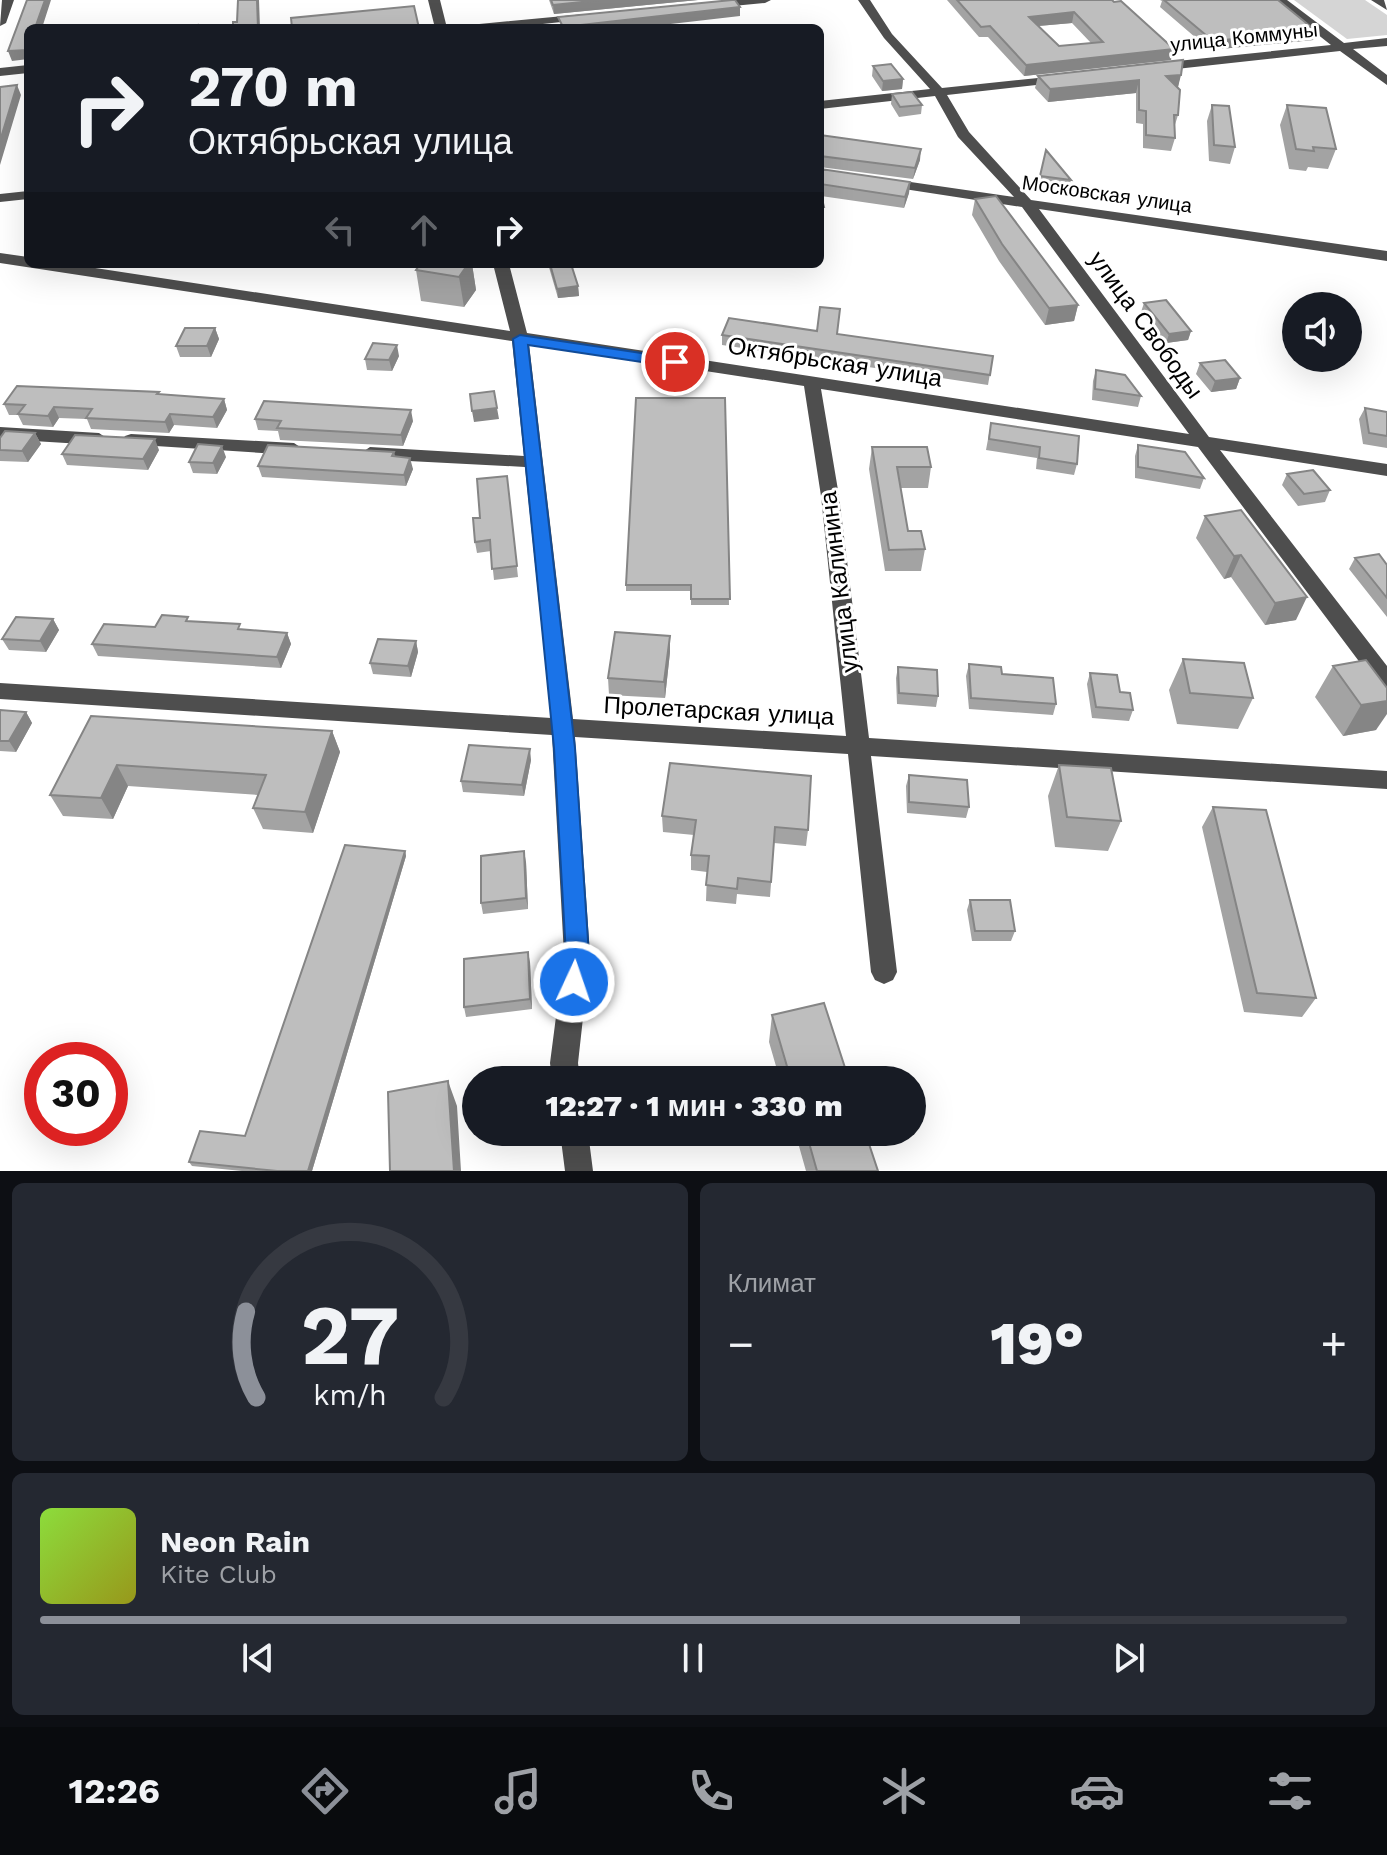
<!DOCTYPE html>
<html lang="ru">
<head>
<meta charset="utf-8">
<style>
	body { margin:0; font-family:"Work Sans",sans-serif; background:#242831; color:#f1f3f6; height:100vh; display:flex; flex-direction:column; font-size:30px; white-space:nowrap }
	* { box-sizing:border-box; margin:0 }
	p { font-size:26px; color:#9ea1a6 }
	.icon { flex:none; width:44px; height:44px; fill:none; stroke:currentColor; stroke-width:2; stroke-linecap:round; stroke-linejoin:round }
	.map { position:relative; height:1171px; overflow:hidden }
	.sheet { display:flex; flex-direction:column; gap:12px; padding:12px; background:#0d0f14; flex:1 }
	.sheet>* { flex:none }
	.top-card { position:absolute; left:24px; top:24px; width:800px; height:244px; border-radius:12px; box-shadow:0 8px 32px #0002; background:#171b24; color:#f1f3f6; overflow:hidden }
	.tools { position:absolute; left:1282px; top:292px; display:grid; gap:16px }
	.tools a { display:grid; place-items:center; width:80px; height:80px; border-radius:50%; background:#171b24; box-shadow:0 8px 32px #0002; font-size:40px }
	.speed { position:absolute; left:24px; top:1042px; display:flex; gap:16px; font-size:40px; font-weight:700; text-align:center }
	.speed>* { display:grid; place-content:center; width:104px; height:104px; border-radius:50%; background:#171b24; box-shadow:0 8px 32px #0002; line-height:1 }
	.speed .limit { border:12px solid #d22; background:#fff; color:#111 }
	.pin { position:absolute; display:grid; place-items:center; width:68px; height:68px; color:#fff; margin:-34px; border:4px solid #fff; border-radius:50%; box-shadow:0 2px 8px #0007 }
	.me { position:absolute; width:88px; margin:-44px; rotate:3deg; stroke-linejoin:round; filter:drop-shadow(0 0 6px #0008) }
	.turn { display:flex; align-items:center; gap:28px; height:168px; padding:0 32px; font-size:36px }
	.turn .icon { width:104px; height:104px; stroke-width:2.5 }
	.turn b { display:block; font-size:56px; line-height:68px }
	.lanes { display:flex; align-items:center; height:76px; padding:0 32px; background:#0003; justify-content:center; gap:40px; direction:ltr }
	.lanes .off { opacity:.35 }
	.big { font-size:60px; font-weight:800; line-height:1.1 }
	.sheet .tile { flex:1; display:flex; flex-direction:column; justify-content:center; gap:12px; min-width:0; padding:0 28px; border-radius:12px; background:#242831 }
	.sheet .dial { align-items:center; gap:0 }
	.dial svg { height:208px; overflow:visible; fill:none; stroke:#363941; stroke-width:7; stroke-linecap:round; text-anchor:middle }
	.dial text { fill:#f1f3f6; stroke:none }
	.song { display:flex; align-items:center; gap:24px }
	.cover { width:96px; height:96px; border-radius:12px; background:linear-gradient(135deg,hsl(90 70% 55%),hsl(60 70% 35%)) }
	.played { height:8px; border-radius:4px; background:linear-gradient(90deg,#8c9099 75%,#363941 75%) }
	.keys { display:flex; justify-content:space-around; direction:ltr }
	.heat { display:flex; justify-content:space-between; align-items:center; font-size:44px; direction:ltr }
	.sheet .tiles { flex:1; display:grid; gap:12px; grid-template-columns:1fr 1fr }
	.tile:last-child { grid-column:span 2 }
	.trip { position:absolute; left:462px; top:1066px; width:464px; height:80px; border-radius:40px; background:#171b24; box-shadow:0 8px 32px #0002; font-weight:800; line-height:80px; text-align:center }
	.dock { display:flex; height:128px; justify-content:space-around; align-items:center; background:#090b0e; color:#9ea1a6 }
	.dock .icon { width:56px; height:56px }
	.dock .active { color:#8c9099 }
	.dock b { font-size:36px; color:#f1f3f6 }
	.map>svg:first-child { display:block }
	.green { fill:#d5d5d5 }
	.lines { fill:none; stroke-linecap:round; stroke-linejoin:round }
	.minor { fill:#4e4e4e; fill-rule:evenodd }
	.wall { fill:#a3a3a3; fill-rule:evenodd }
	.shaded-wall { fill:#858585 }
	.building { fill:#bebebe; stroke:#858585; stroke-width:2; fill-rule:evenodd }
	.route { fill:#1a73e8; stroke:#114b97; stroke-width:2 }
	.labels { text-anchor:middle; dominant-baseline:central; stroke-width:6; stroke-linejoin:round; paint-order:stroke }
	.far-street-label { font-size:20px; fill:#000; stroke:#fff }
	.street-label { font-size:24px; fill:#000; stroke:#fff }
</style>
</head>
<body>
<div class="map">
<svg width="1387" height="1171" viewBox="0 0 1387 1171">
	<rect width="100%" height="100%" fill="#fff"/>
	<path class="green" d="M1294 0H1365L1387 15V35L1347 39Z"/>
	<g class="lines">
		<path class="minor" d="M2 0H14L6 23 0 26Z
			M428 0H440L447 28H435Z
			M729 0H771L765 3 712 8 706 5Z
			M858 0H870L892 34 942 88 1067 75 1069 78 1063 82 947 95 969 132 1031 200 1387 251V261L1039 209 1209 437 1387 464V476L1220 450 1387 666V690L1379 688 1198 447 821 389 839 496 869 738 1387 771V789L871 756 897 972 893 980 884 984 875 980 871 972 848 754 575 737 590 955 578 1063 580 1080H552L550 1063 564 955 552 735 0 699V683L551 718 525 467 370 459 361 453 370 447 524 456 512 341 0 263V253L28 257V264H69L510 331 493 264H509L527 333 1189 434 1022 207 878 185V179L883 178 1014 197 958 137 935 96 820 109V101L930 89 884 38ZM529 344 804 386 821 496 846 736 573 719Z
			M1274 0H1287L1344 43 1387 38V46L1353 49 1387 75V85L1340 51 1158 71 1152 67 1158 63 1331 45Z
			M1371 0H1384L1387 10Z
			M585 14 591 17 589 19 505 28H463L469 25Z
			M28 65V73L0 76V68Z
			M28 191V199L0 202V194Z
			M0 427 99 433 108 439 99 445 0 439Z
			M131 434 294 443 303 449 294 455 125 444 122 440 125 436Z
			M560 1132H588L593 1171H565Z"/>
	</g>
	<path class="wall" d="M549 0H698L554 14Z
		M947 0H1112L1171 60 1024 76 988 37H979ZM1072 23 1091 43 1059 46 1038 26Z
		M1160 0H1278L1316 31 1313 40 1210 50 1160 7 1162 1Z
		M1183 60 1178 87V115L1174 128 1175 138 1171 151 1143 148V124L1136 123V93L1048 102 1035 88 1038 76Z
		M873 66 903 79 902 89 882 91 872 76Z
		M892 94 922 105 921 114 899 117 891 104Z
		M1212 105 1235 147 1230 164 1209 161 1207 121Z
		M1287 105 1336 149 1328 169 1308 167 1306 171 1289 169 1280 125Z
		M820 135 920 160 913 179 820 167V169L910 182 909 193 904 208 821 196 824 207 823 219H820Z
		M1046 150 1071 180 1068 191 1038 186Z
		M975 199 1078 305 1074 321 1045 325 999 261 972 215Z
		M420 264H472L476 290 464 307 421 301 416 270Z
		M548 264H571L578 286 579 296 558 298Z
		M1144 303 1191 331 1188 340 1166 343 1141 312Z
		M215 328 219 339 211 357H180L176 346Z
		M837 334 993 356 988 385 722 345V335Z
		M399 356 392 371 367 370 365 359Z
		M1200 363 1240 378 1236 389 1211 392 1196 374Z
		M1096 370 1141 396 1138 407 1092 400 1093 381Z
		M160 395 224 399 227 410 217 428 174 425 169 433 91 429 87 419 59 418 53 427 23 425 18 415H9L4 404Z
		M725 398 729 605H691V591H626V585Z
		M1365 408 1387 412V448L1363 444 1359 419Z
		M255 419 413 421 403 446 280 440 278 431 258 430Z
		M991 423 1077 464 1074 475 1036 469 1037 458 986 450Z
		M35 433 41 444 28 462 0 461V438Z
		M1138 445 1204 478 1200 489 1135 478V456Z
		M872 447 931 467 928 488H901L908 531 925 549 921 571H885L869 469Z
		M159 450 148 470 67 465 62 454Z
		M394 452 395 457 413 469 406 486 262 477 258 466Z
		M226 457 217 474 193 473 189 462Z
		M1287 474 1330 490 1325 502 1298 506 1282 485Z
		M507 476 518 577 494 580 491 551 477 553 475 542 480 518Z
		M1241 510 1296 620 1265 625 1231 577 1224 579 1196 538 1205 516Z
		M1355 558 1387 565V617L1349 569Z
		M53 619 59 630 46 652 9 650 2 639Z
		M190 621 242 630 287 633 291 644 281 668 98 656 92 644 155 627Z
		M416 641 418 652 411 677 373 674 370 663Z
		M670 652 665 698 609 695 608 678Z
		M1183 659 1253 698 1238 729 1177 724 1169 690Z
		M969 664 1002 674 1056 704 1053 715 969 709 966 676Z
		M1333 666 1387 688 1376 730 1343 736 1315 697Z
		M898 667 938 696 936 707 897 704 896 678Z
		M1090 673 1120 692 1133 710 1129 721 1092 718 1087 684Z
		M0 710 26 712 32 723 16 752 0 751Z
		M91 716 332 731 340 752 313 833 263 829 253 808 258 795 128 786 113 819 63 816 50 795Z
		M531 760 524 796 463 792 461 781Z
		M1059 765 1121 821 1108 851 1055 847 1048 796Z
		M909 775 969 807 966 818 907 813 906 786Z
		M1213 807 1316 998 1302 1017 1244 1012 1202 827Z
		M662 816 808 830 806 846 774 843 770 897 737 894 736 904 706 901 707 872 691 870V855L694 835 663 832Z
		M405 851 406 856 312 1171H242L192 1166 189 1162 245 1136Z
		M526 862 528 909 483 914 481 903Z
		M970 900 1015 931 1011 941H972L967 910Z
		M530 962 532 1009 466 1017 464 1007Z
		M772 1015 849 1080H780L769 1042Z
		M795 1132H865L878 1171H806Z"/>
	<path class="shaded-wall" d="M45 0H51L42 28H35Z
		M257 0H259L260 28H258Z
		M601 0H698L554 14 553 5Z
		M740 7V16L636 28H563V27Z
		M1074 12 1072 23 1027 27 1029 17Z
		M1316 31 1313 40 1210 50 1213 41Z
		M28 49V59L12 61 8 51Z
		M1174 49 1171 60 1024 76 1026 65Z
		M1181 75 1178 87 1166 76Z
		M903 79 902 89 882 91 883 81Z
		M1139 80 1136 93 1048 102 1050 89Z
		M17 85 21 95 0 165V141Z
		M921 149 920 160 913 179 915 168Z
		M910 182 909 193 904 208 905 197Z
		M468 264H472L476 290 464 307 459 277Z
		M578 286 579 296 558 298 557 289Z
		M1078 305 1074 321 1045 325 1049 308Z
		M215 328 219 339 211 357 207 346Z
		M1191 331 1188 340 1166 343 1169 334Z
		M397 345 399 356 392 371 389 360Z
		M1240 378 1236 389 1211 392 1215 381Z
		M224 399 227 410 217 428 213 417Z
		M54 407 59 418 53 427 48 416Z
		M497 408 499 419 474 422 472 411Z
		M411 410 413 421 403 446 401 435Z
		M170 414 174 425 169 433 165 422Z
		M35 433 41 444 28 462 22 451Z
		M155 439 159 450 148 470 143 459Z
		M222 446 226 457 217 474 213 463Z
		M410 458 413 469 406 486 404 475Z
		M1241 555 1231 577 1224 579 1234 556Z
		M1307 597 1296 620 1265 625 1275 603Z
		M53 619 59 630 46 652 40 641Z
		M287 633 291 644 281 668 277 657Z
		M670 636V652L665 698 664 682Z
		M416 641 418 652 411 677 408 666Z
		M1387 701V714L1376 730 1343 736 1361 705Z
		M26 712 32 723 16 752 9 741Z
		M332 731 340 752 313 833 305 812Z
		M530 749 531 760 524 796 522 785Z
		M117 765 128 786 113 819 101 798Z
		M405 851 406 856 312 1171H308Z
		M524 851 526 862 528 909 526 898Z
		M528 952 530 962 532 1009 530 999Z
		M448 1081 457 1106 461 1171H454Z"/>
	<path class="building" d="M27 0H45L35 28H28V50L8 51Z
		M238 0H257L258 28H233V22H237Z
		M551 0H601L553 5Z
		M732 0H735L740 7 563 27 558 17Z
		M957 0H1112L1114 2 1121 1 1174 49 1026 65 990 26 981 27ZM1074 12 1103 42 1059 46 1029 17Z
		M1164 0H1278L1316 31 1213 41Z
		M414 6 419 28H292L291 18Z
		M198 25V28H174Z
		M1183 60 1181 75 1166 76 1180 90 1178 115H1174L1175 138 1146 135V111L1139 110V80L1050 89 1038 76Z
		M891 64 903 79 883 81 873 66Z
		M17 85 0 141V87Z
		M912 92 922 105 900 107 892 94Z
		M1212 105 1229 106 1235 147 1214 145Z
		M1287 105 1326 108 1336 149 1313 147 1314 151 1296 149Z
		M820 135 921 149 915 168 820 156Z
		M1046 150 1071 180 1040 176Z
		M820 165V169L910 182 905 197 820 184Z
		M820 191 824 207H820Z
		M996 196 1078 305 1049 308 1002 244 975 199Z
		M420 264H468L459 277 416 270Z
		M550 264H571L578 286 557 289Z
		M1166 300 1191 331 1169 334 1144 303Z
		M820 307 840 309 837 334 993 356 990 375 722 335 729 318 817 331Z
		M185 328H215L207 346H176Z
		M373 343 397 345 389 360 365 359Z
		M1225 360 1240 378 1215 381 1200 363Z
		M1096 370 1125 375 1141 396 1095 389Z
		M17 386 159 392 157 394 224 399 213 417 170 414 165 422 86 418 92 409 54 407 48 416 18 414 25 405 4 404Z
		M494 391 497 408 472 411 470 394Z
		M636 398H725L730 599H691V585H626Z
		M264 401 411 410 401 435 277 428 281 421 255 419Z
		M1365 408 1387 412V436L1369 433Z
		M991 423 1079 436 1077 464 1039 458 1040 447 989 439Z
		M5 431 35 433 22 451 0 450V438Z
		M75 435 155 439 143 459 62 454Z
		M198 444 222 446 213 463 189 462Z
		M268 445 394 452 392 456 410 458 404 475 258 466Z
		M1138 445 1185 452 1204 478 1138 467Z
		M872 447H927L931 467H897L908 531H921L925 549 889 550Z
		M1313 470 1330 490 1304 494 1287 474Z
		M507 476 517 566 492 569 490 540 475 542 473 518H480L477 479Z
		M1241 510 1307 597 1275 603 1241 555 1234 556 1205 516Z
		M1379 554 1387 565V598L1355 558Z
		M162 615 188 617 186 621 240 624 238 629 287 633 277 657 92 644 104 624 155 627Z
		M16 617 53 619 40 641 2 639Z
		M615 632 670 636 664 682 608 678Z
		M378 639 416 641 408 666 370 663Z
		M1183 659 1244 663 1253 698 1190 693Z
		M1366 660 1387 688V701L1361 705 1333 666Z
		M969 664 1001 667 1002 674 1053 678 1056 704 971 698Z
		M898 667 937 670 938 696 899 693Z
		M1090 673 1117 675 1120 692 1130 693 1133 710 1096 707Z
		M0 710 26 712 9 741H0Z
		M91 716 332 731 305 812 253 808 266 775 117 765 101 798 50 795Z
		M469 745 530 749 522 785 461 781Z
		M670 763 811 776 808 830 775 827 771 882 738 878 737 889 706 885 709 856 691 855 696 820 662 816Z
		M1059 765 1111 768 1121 821 1067 817Z
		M909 775 967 780 969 807 909 802Z
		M1213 807 1266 810 1316 998 1257 993Z
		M345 845 405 851 308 1171H277L189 1162 200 1131 245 1136Z
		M524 851 526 898 481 903V856Z
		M970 900H1010L1015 931H975Z
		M528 952 530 999 464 1007V959Z
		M824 1003 849 1080H791L772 1015Z
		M448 1081 454 1171H390L388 1092Z
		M806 1132H865L878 1171H817Z"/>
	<path class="route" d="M520 335 675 358 683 362 675 367 528 345 575 748 589 955 582 990 574 993 566 990 562 982 566 955 554 748 513 339Z"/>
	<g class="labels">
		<g class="far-street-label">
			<text transform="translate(1244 37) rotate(-6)">улица Коммуны</text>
			<text transform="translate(1107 194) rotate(8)">Московская улица</text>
		</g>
		<g class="street-label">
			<text transform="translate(1146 325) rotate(54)">улица Свободы</text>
			<text transform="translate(835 362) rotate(9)">Октябрьская улица</text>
			<text transform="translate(839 582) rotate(-97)">улица Калинина</text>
			<text transform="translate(719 711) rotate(3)">Пролетарская улица</text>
		</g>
	</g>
</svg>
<div class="tools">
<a><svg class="icon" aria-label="sound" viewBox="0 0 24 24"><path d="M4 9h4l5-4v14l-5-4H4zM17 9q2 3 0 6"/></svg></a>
</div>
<div class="speed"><div class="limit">30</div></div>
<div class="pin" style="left:675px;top:362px;background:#d93025"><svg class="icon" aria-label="arrive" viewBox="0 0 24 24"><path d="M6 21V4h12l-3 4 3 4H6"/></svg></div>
<svg class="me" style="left:574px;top:982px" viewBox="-20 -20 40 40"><circle r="17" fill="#1a73e8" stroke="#fff" stroke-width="3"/><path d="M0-11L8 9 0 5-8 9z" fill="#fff"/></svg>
<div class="trip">12:27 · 1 мин · 330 m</div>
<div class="top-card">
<div class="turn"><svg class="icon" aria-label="right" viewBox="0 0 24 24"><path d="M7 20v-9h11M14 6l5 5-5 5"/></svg><div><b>270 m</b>Октябрьская улица</div></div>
<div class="lanes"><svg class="icon off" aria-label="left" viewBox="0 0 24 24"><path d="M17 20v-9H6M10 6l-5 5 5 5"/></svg><svg class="icon off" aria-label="ahead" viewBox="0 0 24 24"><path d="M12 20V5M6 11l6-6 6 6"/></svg><svg class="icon" aria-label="right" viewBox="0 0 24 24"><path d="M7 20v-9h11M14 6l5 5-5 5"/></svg></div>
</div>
</div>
<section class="sheet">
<div class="tiles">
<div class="tile dial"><svg viewBox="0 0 100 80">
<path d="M14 69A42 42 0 1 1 86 69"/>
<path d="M14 69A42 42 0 0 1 10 36" stroke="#8c9099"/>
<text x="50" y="56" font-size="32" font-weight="700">27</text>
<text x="50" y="72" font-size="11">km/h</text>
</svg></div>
<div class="tile"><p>Климат</p>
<div class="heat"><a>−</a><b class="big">19°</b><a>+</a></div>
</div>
<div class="tile">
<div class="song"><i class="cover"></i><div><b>Neon Rain</b><p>Kite Club</p></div></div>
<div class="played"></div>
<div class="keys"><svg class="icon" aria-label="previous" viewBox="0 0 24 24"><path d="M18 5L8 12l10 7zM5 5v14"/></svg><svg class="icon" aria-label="pause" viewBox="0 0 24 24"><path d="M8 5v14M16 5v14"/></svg><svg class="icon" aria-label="next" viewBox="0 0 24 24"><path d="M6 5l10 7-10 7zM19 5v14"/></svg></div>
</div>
</div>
</section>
<nav class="dock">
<b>12:26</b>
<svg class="icon active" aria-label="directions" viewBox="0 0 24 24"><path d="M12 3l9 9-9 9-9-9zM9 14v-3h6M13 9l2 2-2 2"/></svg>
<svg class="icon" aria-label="music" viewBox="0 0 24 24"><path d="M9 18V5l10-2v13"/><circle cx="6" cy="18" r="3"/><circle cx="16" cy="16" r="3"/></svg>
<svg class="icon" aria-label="phone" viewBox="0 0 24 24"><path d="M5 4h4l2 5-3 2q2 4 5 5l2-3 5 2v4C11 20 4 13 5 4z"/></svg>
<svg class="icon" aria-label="climate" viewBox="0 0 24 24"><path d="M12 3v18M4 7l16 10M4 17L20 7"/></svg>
<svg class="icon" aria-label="car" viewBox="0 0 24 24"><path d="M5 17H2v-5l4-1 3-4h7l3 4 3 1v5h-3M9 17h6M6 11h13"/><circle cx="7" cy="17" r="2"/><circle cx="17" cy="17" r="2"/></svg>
<svg class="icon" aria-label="filters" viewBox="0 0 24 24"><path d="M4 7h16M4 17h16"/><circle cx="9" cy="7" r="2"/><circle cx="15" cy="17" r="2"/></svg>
</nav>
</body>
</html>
